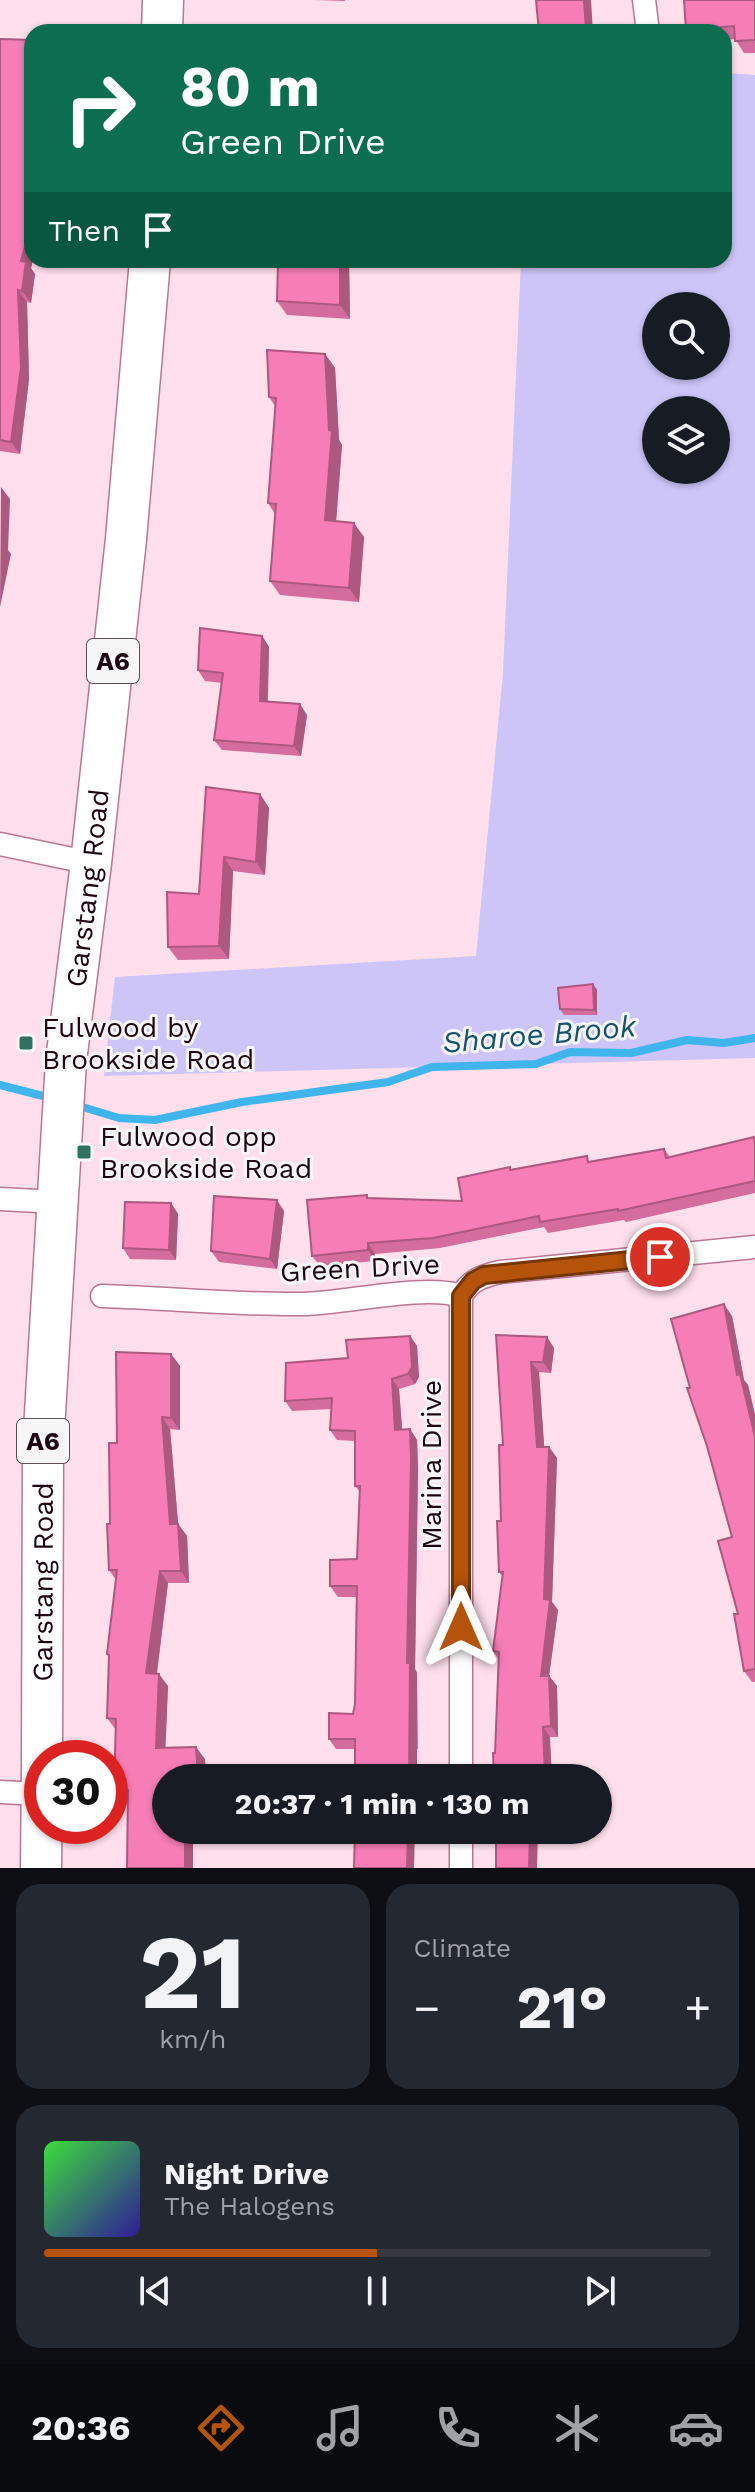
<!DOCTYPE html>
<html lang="en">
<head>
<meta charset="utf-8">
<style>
	body { margin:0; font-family:"Work Sans",sans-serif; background:#242831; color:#f1f3f6; height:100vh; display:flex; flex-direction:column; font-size:30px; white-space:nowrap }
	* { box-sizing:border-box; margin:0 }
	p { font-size:26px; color:#9ea1a6 }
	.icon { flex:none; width:44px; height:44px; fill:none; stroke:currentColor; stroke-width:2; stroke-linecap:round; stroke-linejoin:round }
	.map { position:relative; height:1868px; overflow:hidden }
	.side { display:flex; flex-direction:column; gap:16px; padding:16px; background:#0d0f14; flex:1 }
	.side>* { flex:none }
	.top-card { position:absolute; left:24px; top:24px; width:708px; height:244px; border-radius:24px; box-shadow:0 2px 6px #0004; background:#0b6e4f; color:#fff; overflow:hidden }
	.buttons { position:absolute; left:642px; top:292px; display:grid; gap:16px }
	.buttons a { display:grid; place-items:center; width:88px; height:88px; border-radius:50%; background:#171b24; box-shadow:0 2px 6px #0004; font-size:40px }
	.speed { position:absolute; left:24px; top:1740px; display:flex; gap:16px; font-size:40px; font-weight:700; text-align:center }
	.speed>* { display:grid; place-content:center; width:104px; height:104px; border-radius:50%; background:#171b24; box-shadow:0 2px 6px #0004; line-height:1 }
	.speed .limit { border:12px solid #d22; background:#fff; color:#111 }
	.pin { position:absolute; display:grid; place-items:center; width:68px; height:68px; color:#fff; margin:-34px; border:4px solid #fff; border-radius:50%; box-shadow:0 2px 8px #0007 }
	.me { position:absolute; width:88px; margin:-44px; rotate:0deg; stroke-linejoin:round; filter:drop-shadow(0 0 6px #0008) }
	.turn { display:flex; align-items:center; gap:28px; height:168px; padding:0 24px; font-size:36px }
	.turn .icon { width:104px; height:104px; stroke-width:2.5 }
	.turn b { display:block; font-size:56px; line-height:68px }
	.then { display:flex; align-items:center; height:76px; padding:0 24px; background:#0003; gap:16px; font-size:30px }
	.big { font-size:60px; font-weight:700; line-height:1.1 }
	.side .card { flex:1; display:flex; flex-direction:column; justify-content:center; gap:12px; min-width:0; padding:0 28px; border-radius:24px; background:#242831 }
	.side .dial { align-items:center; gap:0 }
	.dial b { font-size:104px; line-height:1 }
	.song { display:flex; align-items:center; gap:24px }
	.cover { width:96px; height:96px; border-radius:12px; background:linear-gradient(135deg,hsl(120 70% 55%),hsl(250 70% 35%)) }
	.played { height:8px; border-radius:4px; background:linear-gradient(90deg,#b45309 50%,#363941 50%) }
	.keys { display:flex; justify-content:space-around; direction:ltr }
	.heat { display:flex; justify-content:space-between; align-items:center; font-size:44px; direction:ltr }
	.side .tiles { flex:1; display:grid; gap:16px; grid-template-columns:1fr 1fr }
	.card:last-child { grid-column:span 2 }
	.trip { position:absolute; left:152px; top:1764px; width:460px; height:80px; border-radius:40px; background:#171b24; box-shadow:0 2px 6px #0004; font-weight:700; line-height:80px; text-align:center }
	.menu { display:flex; height:128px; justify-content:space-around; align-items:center; background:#090b0e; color:#9ea1a6 }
	.menu .icon { width:56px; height:56px }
	.menu .on { color:#b45309 }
	.menu b { font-size:36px; color:#f1f3f6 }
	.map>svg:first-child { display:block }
	.park { fill:#cdc4f8; fill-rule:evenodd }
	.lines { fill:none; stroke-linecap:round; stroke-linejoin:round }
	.stream { stroke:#3fb5eb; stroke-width:8 }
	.street-casing { stroke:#bb7694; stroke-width:25 }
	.highway-casing { stroke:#bb7694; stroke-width:43 }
	.street { stroke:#fff; stroke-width:22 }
	.highway { stroke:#fff; stroke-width:40 }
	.wall { fill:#d46c9d }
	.shaded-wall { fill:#ad587f }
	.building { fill:#f77db6; stroke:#ad587f; stroke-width:2 }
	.route-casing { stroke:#753606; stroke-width:20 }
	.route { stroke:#b45309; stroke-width:14 }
	.poi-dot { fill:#31715f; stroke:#f6f6f6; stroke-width:3 }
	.labels { text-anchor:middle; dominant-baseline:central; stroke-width:6; stroke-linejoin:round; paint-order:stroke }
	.shield { fill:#f6f6f6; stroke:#5e4d56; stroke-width:2 }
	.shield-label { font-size:26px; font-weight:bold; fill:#1d0511 }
	.street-label { font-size:28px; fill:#1d0511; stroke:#f6f6f6 }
	.poi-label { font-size:28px; fill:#1d0511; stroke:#f6f6f6; text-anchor:start }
	.water-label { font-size:30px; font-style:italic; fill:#15536f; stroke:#f6f6f6 }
</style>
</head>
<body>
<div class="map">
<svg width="755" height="1868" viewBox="0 0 755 1868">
	<rect width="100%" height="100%" fill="#fedfeb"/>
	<path class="park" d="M724 73 755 75V1058L104 1076 115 977 476 956 503 673 521 260H724ZM656 306H716V366H656ZM656 410H716V470H656Z"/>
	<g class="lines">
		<path class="stream" d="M0 1085 51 1098
			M76 1105 119 1118 155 1120 242 1102 388 1082 432 1067 536 1064 570 1052 631 1053 687 1040 724 1043 755 1038"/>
		<g class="street-casing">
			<path id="street" d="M644 0 648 32
				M0 844 91 863
				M0 1199 57 1202
				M102 1296C168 1298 236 1305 303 1304 347 1303 424 1284 461 1296
				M461 1296C470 1280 483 1276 500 1272L755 1247
				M461 1778V1296
				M0 1792 42 1794
				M461 1868V1830"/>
		</g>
		<g class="highway-casing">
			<g id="highway">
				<path d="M162 32 163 0"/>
				<path id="s1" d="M42 1758 43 1447 66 1061 91 863 126 539 150 260"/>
				<path d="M41 1868 42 1763"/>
			</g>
		</g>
		<use href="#street" class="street"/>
		<use href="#highway" class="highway"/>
	</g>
	<path class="wall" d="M315 0H345V1Z
		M755 0V53H744L735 39 724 40V32H687L686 30Z
		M0 39 33 260 31 268 35 274 31 303 27 302 29 379 20 454 0 451Z
		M278 260H349L350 319 287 315 277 301Z
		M325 354 335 368 339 440 342 445 336 521 364 537 359 602 280 595 270 581 275 514 268 503 275 406 269 397Z
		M262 636 269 647 268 702 307 715 301 756 222 750 214 740 222 683 205 681 198 670Z
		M260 794 269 808 265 875 233 871 229 959 178 960 168 947Z
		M593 984 597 990V1015H564L560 1009Z
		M754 1137 755 1139V1193L626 1222 624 1220 548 1233 544 1227 440 1248 375 1254V1261L320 1266 312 1256 369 1198 462 1201 511 1169 591 1162 664 1149 670 1157Z
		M171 1203 178 1214 176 1260 130 1259 123 1248Z
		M284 1211 277 1269 219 1262 211 1251Z
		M732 1316 744 1380 748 1385 755 1415V1682H752L744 1671 732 1537 690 1388Z
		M496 1335 547 1337 554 1348 551 1373 539 1372 544 1447H549L557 1458 552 1602 558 1610 549 1676 557 1686 558 1737H550L495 1753 499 1660 493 1651 503 1577 499 1572 503 1445Z
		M410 1336 417 1346 419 1377 415 1384 399 1389 402 1429H410L417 1440 418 1470 415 1669 417 1673 418 1749H336L329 1739 353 1714 355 1704 356 1597H338L330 1586 357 1559 360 1492 355 1486V1441L337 1440 330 1430 331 1409 292 1411 285 1401 348 1358Z
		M171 1354 180 1366V1430L170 1429 178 1524 187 1536 189 1583H168L157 1674 168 1686 165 1747 205 1759 206 1778H166L128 1803H123L114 1791 116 1730 107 1718 109 1658 107 1654 116 1580 109 1570 110 1524 117 1443Z"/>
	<path class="shaded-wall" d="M584 0H591L593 32H586Z
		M32 221 33 260 31 268 35 274 31 303 22 291 21 261Z
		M340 260H349L350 319 340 305Z
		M18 290 27 302 29 379 20 454 11 442Z
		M325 354 335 368 339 440 342 445 335 535 325 520 329 430Z
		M1 487 10 499 8 550 11 554 0 607Z
		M354 523 364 537 359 602 349 588Z
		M262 636 269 647 267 712 260 701Z
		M300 704 307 715 301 756 294 746Z
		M260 794 269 808 265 875 256 862Z
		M224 857 233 871 229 959 219 946Z
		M593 984 597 990V1015L594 1010Z
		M277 1200 284 1211 277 1269 270 1259Z
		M171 1203 178 1214 176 1260 169 1250Z
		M368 1243 375 1254V1261L368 1250Z
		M724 1304 732 1316 744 1380 748 1385 755 1415V1437L737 1375Z
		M410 1336 417 1346 419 1377 415 1384 408 1374Z
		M547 1337 554 1348 551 1373 543 1362Z
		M171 1354 180 1366V1430L171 1418Z
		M531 1362 539 1372 545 1457 537 1447Z
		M392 1379 399 1389 403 1440 395 1430Z
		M162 1417 170 1429 179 1533 178 1524 187 1536 189 1583 181 1571 170 1524Z
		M410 1429 417 1440 418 1470 415 1669 417 1673V1778H409L407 1663Z
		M549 1447 557 1458 552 1602 558 1610 549 1676 557 1686 558 1737 551 1726 541 1676Z
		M160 1571 168 1583 155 1686 146 1673Z
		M159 1674 168 1686 165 1760 156 1748Z
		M543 1727 550 1737 552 1778H545Z
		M196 1747 205 1759 206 1778H198Z
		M185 1830H193V1868H185Z
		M408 1830H415L414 1868H407Z
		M530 1830H538L537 1868H529Z"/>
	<path class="building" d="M536 0H584L586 31 539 32Z
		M684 0H755V40L735 41 734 26 686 30Z
		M0 39 32 40V221L21 261 26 262 22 291 18 290 21 367 11 442 0 440Z
		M278 260H340V305L277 301Z
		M267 350 325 354 329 430 332 431 325 520 354 523 349 588 270 581 276 504 268 503 276 398 269 397Z
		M200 628 262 636 260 701 300 704 294 746 214 740 223 673 198 670Z
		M206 787 260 794 256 862 224 857 219 946 168 947 167 892 199 894Z
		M593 984 594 1010 560 1009 558 988Z
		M754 1137 755 1143V1181L618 1211V1209L540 1222 539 1216 433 1238 368 1243V1250L312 1256 307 1200 367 1195V1198L462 1201 458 1178 510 1167V1170L587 1156 588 1162 664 1149 666 1158Z
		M214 1196 277 1200 270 1259 211 1251Z
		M125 1202 171 1203 169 1250 123 1248Z
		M724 1304 737 1375 740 1374 755 1437V1669L744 1671 734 1614H738L718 1541 732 1537 707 1446 687 1388H690L671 1319Z
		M496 1335 547 1337 543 1362H531L537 1447H549L544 1599 550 1600 541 1676H549L551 1726 543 1727 545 1778H494L493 1753H495L499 1652 493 1651 503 1572H499L497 1521H501L499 1445H503Z
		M410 1336 412 1367 408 1374 392 1379 395 1430 410 1429 411 1459 407 1663H410L409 1778H355V1739H329V1713L353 1714 355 1704 357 1586H330V1560L357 1559 360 1486H355V1431L330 1430 332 1398 285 1401 286 1363 348 1358 346 1340Z
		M116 1352 171 1354V1418L162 1417 170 1524H178L181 1571H160L146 1673 159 1674 156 1748 196 1747 198 1778H166V1830H185V1868H127L128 1790 114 1791 116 1719 107 1718 109 1655 107 1654 117 1570H109L107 1524H110L109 1443H117Z
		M355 1830H408L407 1868H354Z
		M496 1830H530L529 1868H496Z"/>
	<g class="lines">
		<g class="route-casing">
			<path id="route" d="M461 1627V1296L473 1281 484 1275 660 1257"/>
		</g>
		<use href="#route" class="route"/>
	</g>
	<g class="poi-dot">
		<rect x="18" y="1035" width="16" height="16" rx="4"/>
		<rect x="76" y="1144" width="16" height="16" rx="4"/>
	</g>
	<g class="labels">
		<g class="shield">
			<rect x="87" y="639" width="52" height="44" rx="6"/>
			<rect x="17" y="1419" width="52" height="44" rx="6"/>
		</g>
		<g class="shield-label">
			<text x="113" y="661">A6</text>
			<text x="43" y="1441">A6</text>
		</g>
		<g class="street-label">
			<text stroke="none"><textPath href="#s1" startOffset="872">Garstang Road</textPath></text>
			<text transform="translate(360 1268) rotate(-3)">Green Drive</text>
			<text transform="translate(431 1465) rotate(-90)">Marina Drive</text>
			<text stroke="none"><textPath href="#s1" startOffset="176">Garstang Road</textPath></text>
		</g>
		<g class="poi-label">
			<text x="42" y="1027">Fulwood by<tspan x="42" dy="32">Brookside Road</tspan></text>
			<text x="100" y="1136">Fulwood opp<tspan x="100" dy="32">Brookside Road</tspan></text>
		</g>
		<g class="water-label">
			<text transform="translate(539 1034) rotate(-5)">Sharoe Brook</text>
		</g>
	</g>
</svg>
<div class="buttons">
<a><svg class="icon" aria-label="search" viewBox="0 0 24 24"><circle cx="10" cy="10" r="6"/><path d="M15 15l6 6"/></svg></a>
<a><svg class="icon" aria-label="layers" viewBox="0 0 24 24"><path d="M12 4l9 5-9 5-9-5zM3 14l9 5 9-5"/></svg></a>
</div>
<div class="speed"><div class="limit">30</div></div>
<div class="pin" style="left:660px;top:1257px;background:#d93025"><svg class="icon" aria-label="arrive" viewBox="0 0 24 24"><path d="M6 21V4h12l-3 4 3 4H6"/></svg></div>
<svg class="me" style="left:461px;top:1627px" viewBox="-20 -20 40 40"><path d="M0-17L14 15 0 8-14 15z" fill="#b45309" stroke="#fff" stroke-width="4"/></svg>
<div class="trip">20:37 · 1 min · 130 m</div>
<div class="top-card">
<div class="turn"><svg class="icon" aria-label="right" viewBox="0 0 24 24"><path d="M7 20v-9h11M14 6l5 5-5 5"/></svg><div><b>80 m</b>Green Drive</div></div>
<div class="then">Then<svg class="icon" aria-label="arrive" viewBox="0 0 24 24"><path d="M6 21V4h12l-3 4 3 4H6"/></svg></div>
</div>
</div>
<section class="side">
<div class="tiles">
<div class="card dial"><b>21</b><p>km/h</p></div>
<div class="card"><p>Climate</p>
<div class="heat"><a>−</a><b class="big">21°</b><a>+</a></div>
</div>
<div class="card">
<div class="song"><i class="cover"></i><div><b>Night Drive</b><p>The Halogens</p></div></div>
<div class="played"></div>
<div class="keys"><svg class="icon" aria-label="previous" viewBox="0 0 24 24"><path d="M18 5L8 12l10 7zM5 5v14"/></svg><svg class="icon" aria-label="pause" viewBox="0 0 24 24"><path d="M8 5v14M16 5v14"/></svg><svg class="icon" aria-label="next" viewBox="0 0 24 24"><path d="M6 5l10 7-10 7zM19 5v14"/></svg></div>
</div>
</div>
</section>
<nav class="menu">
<b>20:36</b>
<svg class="icon on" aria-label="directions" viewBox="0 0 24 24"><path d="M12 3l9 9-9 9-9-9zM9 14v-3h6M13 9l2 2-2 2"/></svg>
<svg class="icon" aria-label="music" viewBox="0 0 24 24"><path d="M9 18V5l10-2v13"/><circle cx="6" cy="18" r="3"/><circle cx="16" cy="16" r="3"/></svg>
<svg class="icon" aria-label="phone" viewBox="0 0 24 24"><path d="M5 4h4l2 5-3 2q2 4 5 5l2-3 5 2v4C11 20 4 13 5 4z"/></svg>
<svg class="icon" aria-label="climate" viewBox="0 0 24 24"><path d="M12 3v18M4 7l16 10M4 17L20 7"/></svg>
<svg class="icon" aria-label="car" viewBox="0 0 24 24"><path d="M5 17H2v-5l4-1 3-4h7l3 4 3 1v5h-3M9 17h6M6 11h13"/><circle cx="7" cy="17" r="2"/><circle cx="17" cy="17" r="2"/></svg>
</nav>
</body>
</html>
